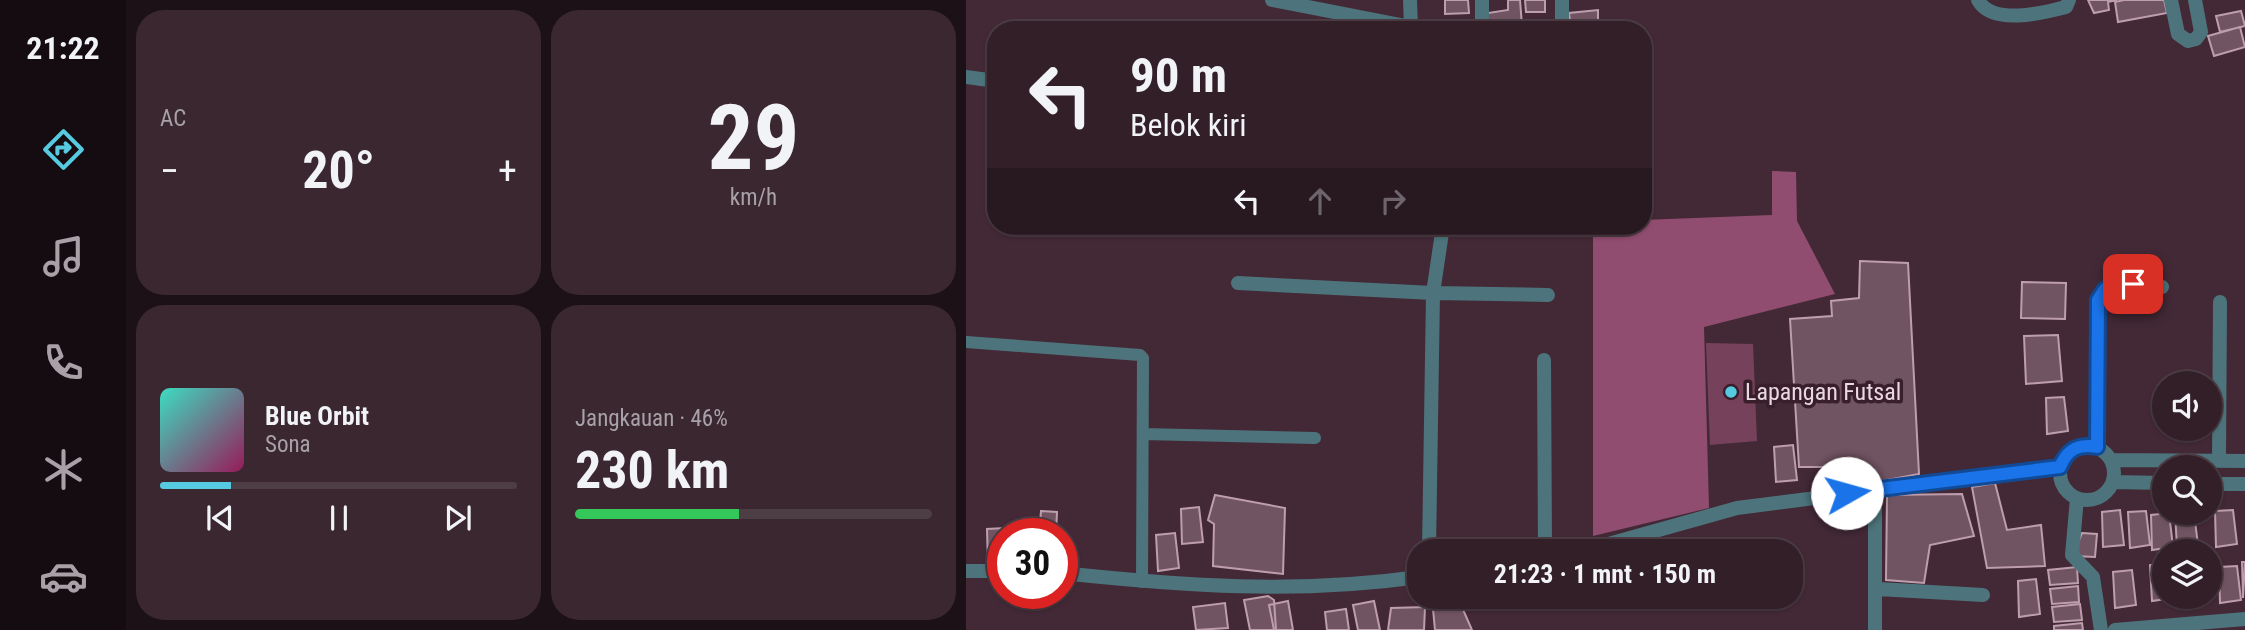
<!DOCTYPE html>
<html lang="id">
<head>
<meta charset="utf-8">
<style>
	body { margin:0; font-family:"Roboto Condensed",sans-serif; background:#3a2730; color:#f1f3f6; height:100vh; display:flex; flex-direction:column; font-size:26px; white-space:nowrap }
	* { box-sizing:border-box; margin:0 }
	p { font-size:23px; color:#a8a2a8 }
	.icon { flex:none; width:38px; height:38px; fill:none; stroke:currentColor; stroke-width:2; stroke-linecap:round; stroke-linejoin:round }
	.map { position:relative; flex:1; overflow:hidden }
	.drawer { display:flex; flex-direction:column; gap:10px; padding:10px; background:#1c1116; width:840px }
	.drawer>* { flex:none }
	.top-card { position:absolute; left:21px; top:21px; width:665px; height:214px; border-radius:28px; box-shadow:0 2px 5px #0004,0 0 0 2px #4d3d45; background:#321f28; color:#f1f3f6; overflow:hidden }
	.fabs { position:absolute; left:1186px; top:371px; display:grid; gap:14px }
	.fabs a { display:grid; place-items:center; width:70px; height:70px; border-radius:50%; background:#321f28; box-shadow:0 2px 5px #0004,0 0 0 2px #4d3d45; font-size:35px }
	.speed { position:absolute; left:21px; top:518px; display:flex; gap:14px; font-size:35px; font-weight:700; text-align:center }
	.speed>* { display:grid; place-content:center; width:91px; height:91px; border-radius:50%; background:#321f28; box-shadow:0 2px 5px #0004,0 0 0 2px #4d3d45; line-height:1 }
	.speed .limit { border:10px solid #d22; background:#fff; color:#111 }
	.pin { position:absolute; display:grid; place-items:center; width:60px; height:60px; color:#fff; margin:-30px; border-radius:14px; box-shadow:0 4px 10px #0006 }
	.me { position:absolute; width:77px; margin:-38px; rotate:83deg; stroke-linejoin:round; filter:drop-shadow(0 0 5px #0008) }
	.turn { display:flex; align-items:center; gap:24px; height:147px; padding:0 28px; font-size:32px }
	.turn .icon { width:91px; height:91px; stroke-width:2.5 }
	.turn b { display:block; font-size:49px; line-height:60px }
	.lanes { display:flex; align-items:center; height:66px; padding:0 28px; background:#0003; justify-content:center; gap:35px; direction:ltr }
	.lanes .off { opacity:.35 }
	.big { font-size:52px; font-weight:700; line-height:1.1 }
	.drawer .tile { flex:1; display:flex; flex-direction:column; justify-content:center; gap:10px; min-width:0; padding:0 24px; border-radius:28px; background:#3a2730 }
	.drawer .dial { align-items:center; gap:0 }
	.dial b { font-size:91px; line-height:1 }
	.song { display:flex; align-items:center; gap:21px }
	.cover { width:84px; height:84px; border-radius:10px; background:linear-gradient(135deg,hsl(170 70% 55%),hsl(330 70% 35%)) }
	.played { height:7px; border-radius:4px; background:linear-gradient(90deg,#55cae0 20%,#4d3d45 20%) }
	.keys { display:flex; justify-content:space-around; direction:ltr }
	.heat { display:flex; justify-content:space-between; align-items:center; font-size:38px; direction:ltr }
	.charge { height:10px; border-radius:5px; background:linear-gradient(90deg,#34c759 46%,#4d3d45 0) }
	.drawer .tiles { flex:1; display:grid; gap:10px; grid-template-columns:repeat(2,1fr) }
	.trip { position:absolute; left:441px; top:539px; width:396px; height:70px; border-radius:28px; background:#321f28; box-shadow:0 2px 5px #0004,0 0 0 2px #4d3d45; font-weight:700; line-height:70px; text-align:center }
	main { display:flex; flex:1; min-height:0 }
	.tabs { display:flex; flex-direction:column; width:126px; justify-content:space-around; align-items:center; background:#140c10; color:#a8a2a8 }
	.tabs .icon { width:49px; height:49px }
	.tabs .active { color:#55cae0 }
	.tabs b { font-size:32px; color:#f1f3f6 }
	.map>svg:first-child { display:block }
	.green { fill:#75415b }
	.forest { fill:#914d6f }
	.building { fill:#715462; stroke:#be9eac; stroke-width:2 }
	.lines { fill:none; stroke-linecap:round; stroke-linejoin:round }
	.service { stroke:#4d747c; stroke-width:12 }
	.minor { stroke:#4d747c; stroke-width:14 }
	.route-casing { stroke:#114b97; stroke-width:18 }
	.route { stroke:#1a73e8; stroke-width:12 }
	.poi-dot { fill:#55cae0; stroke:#381f2b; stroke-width:2.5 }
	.labels { text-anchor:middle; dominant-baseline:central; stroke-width:7; stroke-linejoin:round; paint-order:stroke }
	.poi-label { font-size:24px; fill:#ead9e0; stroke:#381f2b; text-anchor:start }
</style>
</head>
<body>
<main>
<nav class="tabs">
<b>21:22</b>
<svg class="icon active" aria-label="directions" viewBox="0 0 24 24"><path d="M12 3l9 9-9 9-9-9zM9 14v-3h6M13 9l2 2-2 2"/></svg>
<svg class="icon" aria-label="music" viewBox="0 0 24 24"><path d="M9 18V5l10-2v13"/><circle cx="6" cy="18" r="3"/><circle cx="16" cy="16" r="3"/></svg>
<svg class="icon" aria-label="phone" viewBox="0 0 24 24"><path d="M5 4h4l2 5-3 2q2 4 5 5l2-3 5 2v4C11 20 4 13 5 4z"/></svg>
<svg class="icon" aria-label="climate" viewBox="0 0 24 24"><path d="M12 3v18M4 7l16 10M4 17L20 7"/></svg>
<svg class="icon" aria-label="car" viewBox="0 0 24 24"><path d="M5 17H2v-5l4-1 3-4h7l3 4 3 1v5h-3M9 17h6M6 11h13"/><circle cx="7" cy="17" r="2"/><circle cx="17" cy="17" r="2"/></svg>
</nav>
<section class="drawer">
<div class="tiles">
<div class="tile"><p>AC</p>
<div class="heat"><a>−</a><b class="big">20°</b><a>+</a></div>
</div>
<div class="tile dial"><b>29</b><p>km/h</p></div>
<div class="tile">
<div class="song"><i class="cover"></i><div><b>Blue Orbit</b><p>Sona</p></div></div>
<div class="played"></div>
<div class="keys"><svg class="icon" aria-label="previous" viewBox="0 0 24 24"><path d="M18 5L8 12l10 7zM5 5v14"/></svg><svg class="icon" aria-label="pause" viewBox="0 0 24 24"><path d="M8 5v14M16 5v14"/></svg><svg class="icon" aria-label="next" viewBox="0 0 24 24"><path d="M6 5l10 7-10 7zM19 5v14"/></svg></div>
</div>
<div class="tile"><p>Jangkauan · 46%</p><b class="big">230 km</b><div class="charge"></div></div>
</div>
</section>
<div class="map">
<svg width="1279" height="630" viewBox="0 0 1279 630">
	<rect width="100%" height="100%" fill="#432936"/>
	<path class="green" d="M740 343 787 344 791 441 744 445Z"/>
	<path class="forest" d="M806 171 830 172 831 221 869 294 738 327 743 508 627 536V226H677V220L806 215Z"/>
	<path class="building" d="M479 0H502L503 13 479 14Z
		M542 0H554L556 26 522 23V13L542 10Z
		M559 0H579V12H560Z
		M1122 0H1151L1142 2 1143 10 1128 13Z
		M1158 0H1198L1201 13 1152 22 1149 2Z
		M632 10V30H605L603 13Z
		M1275 11 1279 26 1254 32 1250 16Z
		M1274 27 1279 47 1248 56 1242 36Z
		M894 261 942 263 953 474 874 489 867 467H833L824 319 866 316 865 301 893 298Z
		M1056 282 1100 283 1099 319 1055 318Z
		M1092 335 1096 381 1060 384 1058 336Z
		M1098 397 1102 431 1081 434 1080 398Z
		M827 445 831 480 810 482 808 447Z
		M1029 483 1041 530 1075 525 1079 566 1021 568 1006 487Z
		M996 494 1008 536 964 545 958 583 920 580 921 495Z
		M249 495 319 508 317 574 247 566 248 524 242 520Z
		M233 507 237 542 216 544 215 509Z
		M1154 510 1158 545 1137 547 1136 512Z
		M1267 510 1271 544 1250 547 1249 511Z
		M75 511 91 512 90 534H73Z
		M1180 511 1184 545 1164 548 1162 512Z
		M1203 513 1207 547 1186 550 1185 515Z
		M1209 513H1228L1232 545 1211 547Z
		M39 528 37 563 22 565 21 529Z
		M209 533 213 568 192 571 190 535Z
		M1116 533 1131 534 1129 557 1107 556Z
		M1276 562H1279L1277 598Z
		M1199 563V597L1207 598 1186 601 1184 565Z
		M1271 566 1275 600 1254 603 1253 567Z
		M1111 567 1112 583 1084 585 1082 570Z
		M1166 570 1170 605 1149 608 1147 572Z
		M1245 571 1247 598 1209 601V597H1244Z
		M1070 579 1074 614 1053 617 1052 581Z
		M1112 586 1113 602 1086 604 1084 589Z
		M302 596 308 600 310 630H284L278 600Z
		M322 601 327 630H308L303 605Z
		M408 601 414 630H392L387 605Z
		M259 603 262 628 230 630 227 607Z
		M1114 604 1116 620 1088 622 1086 607Z
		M495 605 506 630H469L467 609Z
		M459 607 458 630H422L425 608Z
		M380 609 383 630H361L359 612Z
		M1116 623 1117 630H1088V626Z"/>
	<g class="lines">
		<path class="service" d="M0 342 174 355 177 358 176 582
			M177 434 349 438"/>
		<path class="minor" d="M306 0 445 27 444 0
			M596 0V30
			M1012 0C1026 26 1077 13 1100 7L1103 0
			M1205 0 1212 34 1222 41 1230 39 1235 32 1229 0
			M516 30V0
			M0 77 30 81
			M477 226 467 293 582 295
			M272 283 467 293 463 551
			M578 360 579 551
			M1094 473a27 27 0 1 1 54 0a27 27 0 1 1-54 0Z
			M1131 447 1132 300 1139 289 1167 284 1196 287
			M1145 460 1279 461
			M1253 460 1254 302
			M1147 482 1199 483
			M1244 484H1279
			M909 490V630
			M1111 498 1106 555 1127 577 1135 630
			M604 551 639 545 771 508 1094 467
			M0 571H37
			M96 573C217 586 332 594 453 577
			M912 589 1017 595
			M1149 630 1279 619"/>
	</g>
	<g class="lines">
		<g class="route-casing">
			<path id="route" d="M881 493 1094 467C1101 450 1112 443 1131 447L1132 300 1139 289 1167 284"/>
		</g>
		<use href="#route" class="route"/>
	</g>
	<circle class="poi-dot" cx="765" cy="392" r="7"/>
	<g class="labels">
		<g class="poi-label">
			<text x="779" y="392">Lapangan Futsal</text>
		</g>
	</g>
</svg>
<div class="fabs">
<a><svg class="icon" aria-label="sound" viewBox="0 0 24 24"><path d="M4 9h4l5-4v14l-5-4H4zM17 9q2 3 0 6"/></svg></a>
<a><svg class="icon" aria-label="search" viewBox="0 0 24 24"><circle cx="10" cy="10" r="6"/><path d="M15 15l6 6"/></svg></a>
<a><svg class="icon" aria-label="layers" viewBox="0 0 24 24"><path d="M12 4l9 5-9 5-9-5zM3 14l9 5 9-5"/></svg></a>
</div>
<div class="speed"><div class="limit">30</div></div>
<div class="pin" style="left:1167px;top:284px;background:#d93025"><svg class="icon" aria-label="arrive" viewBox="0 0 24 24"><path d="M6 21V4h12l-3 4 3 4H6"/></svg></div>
<svg class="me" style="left:881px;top:493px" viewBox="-20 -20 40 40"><circle r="19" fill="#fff"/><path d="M0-13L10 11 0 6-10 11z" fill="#1a73e8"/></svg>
<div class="trip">21:23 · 1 mnt · 150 m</div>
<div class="top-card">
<div class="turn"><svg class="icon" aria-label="left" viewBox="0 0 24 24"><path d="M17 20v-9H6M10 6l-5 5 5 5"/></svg><div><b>90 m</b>Belok kiri</div></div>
<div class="lanes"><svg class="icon" aria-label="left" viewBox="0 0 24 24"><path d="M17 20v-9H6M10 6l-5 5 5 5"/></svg><svg class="icon off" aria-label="ahead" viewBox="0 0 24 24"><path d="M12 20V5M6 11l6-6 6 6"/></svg><svg class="icon off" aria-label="right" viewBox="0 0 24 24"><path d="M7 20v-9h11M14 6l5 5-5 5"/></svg></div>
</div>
</div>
</main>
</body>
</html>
